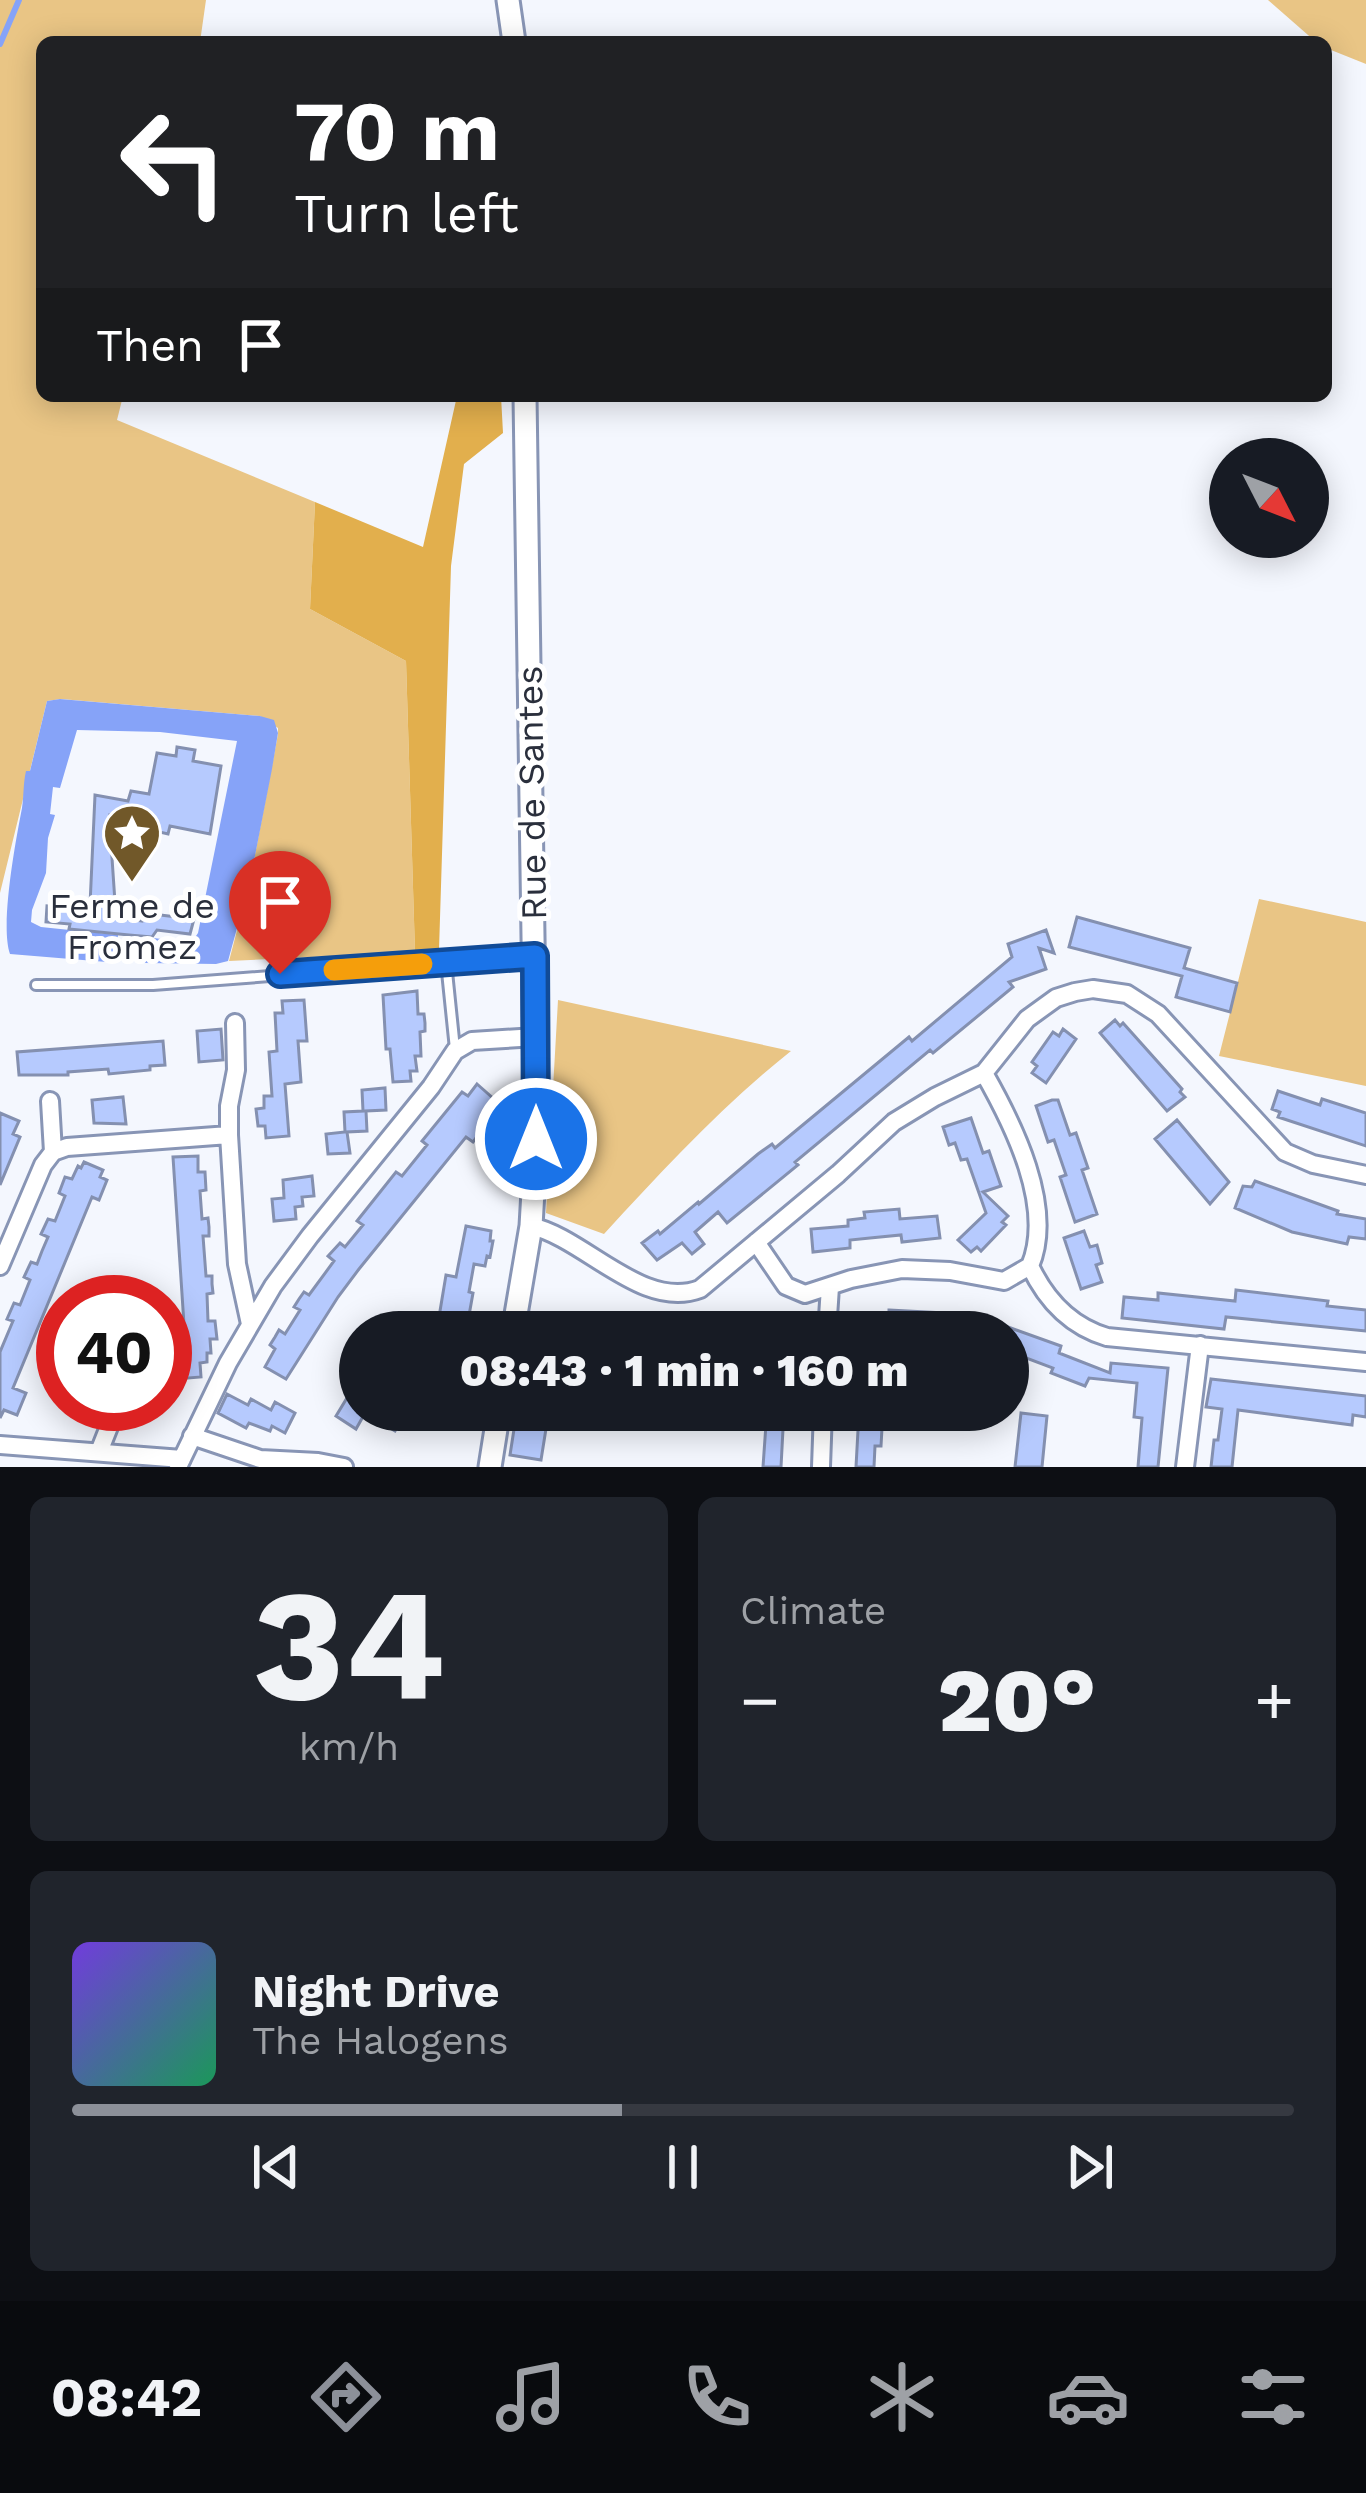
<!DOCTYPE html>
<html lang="en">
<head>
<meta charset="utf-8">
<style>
	body { margin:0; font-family:"Work Sans",sans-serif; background:#20242c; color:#f1f3f6; height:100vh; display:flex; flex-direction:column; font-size:45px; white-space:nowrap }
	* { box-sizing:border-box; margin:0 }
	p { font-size:39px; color:#9ea1a6 }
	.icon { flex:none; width:66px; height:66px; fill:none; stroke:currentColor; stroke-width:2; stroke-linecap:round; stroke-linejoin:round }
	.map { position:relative; height:1467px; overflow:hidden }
	.panel { display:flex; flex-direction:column; gap:30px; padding:30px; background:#0d0f14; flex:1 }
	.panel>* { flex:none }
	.guide { position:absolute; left:36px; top:36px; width:1296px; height:366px; border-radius:18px; box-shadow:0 6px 30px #0003; background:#202124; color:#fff; overflow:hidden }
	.needle { width:78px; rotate:132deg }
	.tools { position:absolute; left:1209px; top:438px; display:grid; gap:24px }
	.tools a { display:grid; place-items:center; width:120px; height:120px; border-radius:50%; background:#171b24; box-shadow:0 6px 30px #0003; font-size:60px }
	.speed { position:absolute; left:36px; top:1275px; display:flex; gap:24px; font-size:60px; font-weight:700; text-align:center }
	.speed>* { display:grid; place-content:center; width:156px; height:156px; border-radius:50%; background:#171b24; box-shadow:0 6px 30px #0003; line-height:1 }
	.speed .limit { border:18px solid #d22; background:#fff; color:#111 }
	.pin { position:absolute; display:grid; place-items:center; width:102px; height:102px; color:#fff; margin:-123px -51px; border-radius:50% 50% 50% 0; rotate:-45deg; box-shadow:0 0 12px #0007 }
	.pin .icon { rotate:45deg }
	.me { position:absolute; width:132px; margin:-66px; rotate:0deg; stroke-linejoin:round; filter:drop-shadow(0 0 9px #0008) }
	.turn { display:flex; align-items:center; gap:42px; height:252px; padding:0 60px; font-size:54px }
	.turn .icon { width:156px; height:156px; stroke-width:2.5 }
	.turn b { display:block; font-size:84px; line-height:102px }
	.then { display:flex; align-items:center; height:114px; padding:0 60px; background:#0003; gap:24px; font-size:45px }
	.big { font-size:90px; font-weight:800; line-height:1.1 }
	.panel .widget { flex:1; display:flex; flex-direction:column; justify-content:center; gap:18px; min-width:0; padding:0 42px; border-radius:18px; background:#20242c }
	.panel .dial { align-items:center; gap:0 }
	.dial b { font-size:156px; line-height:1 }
	.song { display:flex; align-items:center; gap:36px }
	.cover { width:144px; height:144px; border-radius:18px; background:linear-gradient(135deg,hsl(260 70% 55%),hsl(150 70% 35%)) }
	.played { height:12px; border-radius:6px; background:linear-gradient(90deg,#8c9099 45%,#363941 45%) }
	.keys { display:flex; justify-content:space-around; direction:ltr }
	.heat { display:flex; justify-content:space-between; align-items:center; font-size:66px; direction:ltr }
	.panel .tiles { flex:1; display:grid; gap:30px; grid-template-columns:1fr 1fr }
	.widget:last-child { grid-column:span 2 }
	.trip { position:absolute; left:339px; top:1311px; width:690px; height:120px; border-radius:60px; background:#171b24; box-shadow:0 6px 30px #0003; font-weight:800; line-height:120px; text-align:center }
	.tab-bar { display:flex; height:192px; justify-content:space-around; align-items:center; background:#090b0e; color:#9ea1a6 }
	.tab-bar .icon { width:84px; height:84px }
	.tab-bar .selected { color:#8c9099 }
	.tab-bar b { font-size:54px; color:#f1f3f6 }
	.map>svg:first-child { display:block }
	.green { fill:#e9c585 }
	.forest { fill:#e2af4d }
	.water { fill:#86a3f8 }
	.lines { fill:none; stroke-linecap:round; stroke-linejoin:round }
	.stream { stroke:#86a3f8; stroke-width:6 }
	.building { fill:#b6cafe; stroke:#8490b0; stroke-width:3 }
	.service-casing { stroke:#8895b5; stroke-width:14 }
	.minor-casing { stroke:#8895b5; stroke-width:22 }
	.tertiary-casing { stroke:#8895b5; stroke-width:27 }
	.service { stroke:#fff; stroke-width:8 }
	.minor { stroke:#fff; stroke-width:16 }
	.tertiary { stroke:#fff; stroke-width:21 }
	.route-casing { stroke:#114b97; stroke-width:30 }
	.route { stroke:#1a73e8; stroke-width:21 }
	.slow { stroke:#f59e0b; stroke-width:21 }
	.labels { text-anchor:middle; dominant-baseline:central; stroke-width:10; stroke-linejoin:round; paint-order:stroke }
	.street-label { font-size:36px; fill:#2a2f3c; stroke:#fff }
	.poi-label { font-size:36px; fill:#2a2f3c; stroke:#fff }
</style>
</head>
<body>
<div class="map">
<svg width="1366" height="1467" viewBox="0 0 1366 1467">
	<rect width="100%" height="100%" fill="#f4f7fe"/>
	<path class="green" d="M0 0H206L200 42H42V396H123L117 420 315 502 310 609 406 661 415 952 229 961 250 881 278 734V728L260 716 61 699 47 701 0 893Z
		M1268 0H1366V64L1326 48V42H1316Z
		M1259 899 1366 922V1086L1219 1056Z
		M558 1000 791 1051C722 1106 664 1169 604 1234L546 1213Z"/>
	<path class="forest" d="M457 396H501L503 433 464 464 451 566 439 950 415 952 406 661 310 609 315 502 423 547Z"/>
	<path class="water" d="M60 699 260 716 274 720 278 733 272 769 250 881 228 961 216 964 145 963 133 951 130 935 185 942 194 939 198 933 237 741 160 732 77 730 60 788 53 787 50 814 55 815 48 838 46 873 32 910 31 922 41 927 118 935C117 945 115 954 107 962L10 954C0 926 15 844 22 808 24 795 23 784 26 771H30L47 701Z"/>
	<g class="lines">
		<path class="stream" d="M0 44 19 0"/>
	</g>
	<path class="building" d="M177 747 195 750 193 761 221 766 210 834 170 826 168 834 155 831 157 824 110 815 112 858 116 917 142 921 143 913 194 919 190 934 157 930 152 937 129 935 69 929 70 924 46 922 47 906 82 909V904L90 905 95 795 128 801 131 791 149 794 157 753 176 756Z
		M1077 917 1190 948 1184 968 1237 983 1230 1012 1176 997 1182 976 1069 947Z
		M1046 930 1054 953 1039 948 1046 969 1009 982 1013 987 933 1053 930 1050 795 1162 798 1165 727 1223 718 1212 695 1232 704 1244 692 1254 682 1243 657 1260 642 1243 658 1231 660 1234 698 1202 699 1204 758 1154 772 1144 775 1148 909 1037 912 1041 1012 957 1008 944Z
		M417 991 418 1014H424L425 1023V1031L420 1032 421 1056H415L417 1071H410L411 1081 393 1082 390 1049H386L383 995Z
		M304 1000 307 1041H298L301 1082 285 1084 289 1136 266 1138 265 1126H258L256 1109 264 1108V1096H272L269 1052 277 1051 275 1013H283L282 1001Z
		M1115 1020 1120 1026 1123 1023 1182 1089 1180 1092 1185 1097 1167 1111 1100 1033Z
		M221 1029 223 1060 199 1062 197 1031Z
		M1063 1029 1076 1039 1046 1083 1032 1073 1037 1066 1032 1062 1053 1032 1059 1036Z
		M163 1041 165 1065 150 1066V1070L109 1074 108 1069 68 1072V1075H19L17 1052Z
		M477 1084 495 1100 481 1119 487 1124 473 1142 466 1137 359 1269 338 1297 286 1379 265 1367 275 1349 270 1345 275 1337 279 1330 285 1334 300 1310 294 1307 299 1299 304 1292 309 1295 334 1261 328 1256 340 1243 345 1247 363 1225 357 1221 396 1172 402 1176 427 1145 422 1141 462 1092 468 1096Z
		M385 1088 386 1110 366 1111 367 1131 347 1132 350 1153 328 1154 326 1134 345 1132 344 1112 363 1111 362 1090Z
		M1278 1091 1320 1105 1322 1099 1366 1113V1146L1278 1117 1280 1112 1272 1109Z
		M123 1097 126 1124 94 1123 92 1100Z
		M1052 1100H1058L1070 1135 1076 1133 1088 1168 1082 1170 1097 1214 1075 1222 1060 1177 1066 1175 1054 1140 1048 1142 1036 1106Z
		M0 1113 19 1121 13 1134 20 1137 0 1185Z
		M971 1118 983 1153 989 1151 1001 1186 983 1192 1008 1216 1002 1222 1006 1225 981 1251 977 1247 971 1252 958 1240 986 1213 967 1159 961 1160 955 1143 949 1145 943 1127Z
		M1177 1120 1229 1182 1210 1204 1155 1139Z
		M198 1156V1172H205L206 1190 200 1191 202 1219 208 1218 209 1227V1236H203L206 1276H212V1284L213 1293 207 1294 208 1321H215L217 1339H210L211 1353H207V1362L200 1363 201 1377 177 1379 175 1355H186L173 1157Z
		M84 1162 103 1170 100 1177 107 1180 99 1200 92 1197 13 1388 26 1393 17 1415 4 1410 0 1418V1352L13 1321 7 1319 14 1303 20 1305 30 1280 24 1277 31 1262 37 1264 42 1251 48 1237 41 1234 48 1219 55 1221 65 1196 59 1193 65 1177 72 1179 78 1166 81 1168Z
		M312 1176 314 1196 302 1197 303 1206 295 1207 296 1219 274 1221 272 1199 284 1198 283 1180Z
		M1255 1181 1338 1211 1337 1214 1366 1219V1239L1349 1237 1347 1244 1292 1232 1235 1208 1243 1186 1252 1187Z
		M899 1209 900 1219 937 1216 940 1238 902 1242 901 1235 870 1238 850 1240V1248L813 1252 811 1229 848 1226V1220L865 1218 864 1212Z
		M466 1226 491 1231 490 1241H493L490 1257 487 1256 485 1266 474 1264 469 1292 473 1293 466 1332H440L443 1318 439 1317 446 1275 456 1277Z
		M1084 1231 1090 1247 1097 1245 1102 1263 1096 1265 1102 1282 1081 1289 1064 1238Z
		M1236 1290 1328 1301 1327 1306 1366 1310V1331L1226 1317 1224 1329 1122 1318 1124 1297 1158 1300V1293L1235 1301Z
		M889 1310 944 1313V1332H851L852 1315 889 1316Z
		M1008 1327 1061 1346 1059 1353 1110 1373 1111 1363 1168 1368 1158 1467H1138L1142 1418 1134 1417 1137 1383 1089 1378 1085 1386 1051 1373 1053 1368 1008 1351Z
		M1211 1379 1366 1396V1417L1353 1415 1352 1425 1238 1410 1232 1467H1211L1214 1440H1218L1222 1409 1206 1407Z
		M350 1393 360 1400V1410H408L395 1431 365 1413 356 1429 336 1416Z
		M227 1394 248 1405 251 1399 271 1410 275 1402 295 1413 285 1433 272 1426 270 1431 249 1423 246 1428 218 1413Z
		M517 1410H549L541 1460 510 1455Z
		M758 1410H784L781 1467H763L766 1424 757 1423Z
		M866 1410H883L881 1446H875L874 1467H856L859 1412H866Z
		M1021 1413 1047 1416 1042 1467H1015Z"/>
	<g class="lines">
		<g class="service-casing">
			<path id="service" d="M446 962 455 1049
				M36 985H153L532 956"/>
		</g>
		<g class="minor-casing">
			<path id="minor" d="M235 1023 236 1070 229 1106V1135L237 1264 250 1324
				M984 1073C1013 1124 1055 1207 1030 1266
				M50 1101 53 1152
				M531 1226C585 1238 642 1311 700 1289L838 1174 894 1122 935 1097 984 1073 1027 1019 1056 998 1075 992 1093 989 1127 994 1158 1014 1285 1152 1313 1164 1366 1175
				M756 1242 786 1286 805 1294 851 1279 902 1269 950 1271 1004 1281 1030 1266
				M0 1266 43 1165 53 1152 67 1147 229 1135
				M1030 1266C1046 1300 1070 1326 1107 1337L1366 1362
				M827 1332 830 1287
				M192 1436 260 1459 318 1462 344 1467
				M0 1445 182 1459
				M99 1452 118 1404
				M178 1467 228 1363 273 1286 310 1236 431 1087 455 1051 472 1041 536 1037
				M821 1467 823 1410
				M1185 1467 1200 1345"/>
		</g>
		<g class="tertiary-casing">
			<path id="tertiary" d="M508 0 514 42
				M513 1332 531 1226 536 1139 525 396
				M490 1467 499 1410"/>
		</g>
		<use href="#service" class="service"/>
		<use href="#minor" class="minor"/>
		<use href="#tertiary" class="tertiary"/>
	</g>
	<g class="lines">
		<g class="route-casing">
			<path id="route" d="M280 974 535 956 536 1139"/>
		</g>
		<use href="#route" class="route"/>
		<path class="slow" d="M334 970 422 964"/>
	</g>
	<defs>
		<g id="sight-pin" transform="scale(3)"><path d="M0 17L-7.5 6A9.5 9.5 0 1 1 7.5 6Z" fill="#715829" stroke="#fff"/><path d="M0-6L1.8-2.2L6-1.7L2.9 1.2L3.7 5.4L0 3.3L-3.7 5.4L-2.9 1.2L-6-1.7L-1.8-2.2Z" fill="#fff"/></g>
	</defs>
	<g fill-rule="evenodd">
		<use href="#sight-pin" x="132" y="833"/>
	</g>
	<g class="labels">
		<g class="street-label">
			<text transform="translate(532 793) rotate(-91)">Rue de Santes</text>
		</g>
		<g class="poi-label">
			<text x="132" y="906">Ferme de<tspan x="132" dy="41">Fromez</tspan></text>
		</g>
	</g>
</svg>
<div class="tools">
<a><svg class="needle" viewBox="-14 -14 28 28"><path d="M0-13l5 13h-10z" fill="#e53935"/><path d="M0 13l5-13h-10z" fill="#9ea1a6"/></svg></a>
</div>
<div class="speed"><div class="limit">40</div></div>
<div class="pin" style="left:280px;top:974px;background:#d93025"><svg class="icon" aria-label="arrive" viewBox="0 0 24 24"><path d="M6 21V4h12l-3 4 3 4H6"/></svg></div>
<svg class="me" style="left:536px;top:1139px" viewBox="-20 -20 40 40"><circle r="17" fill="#1a73e8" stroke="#fff" stroke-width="3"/><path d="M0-11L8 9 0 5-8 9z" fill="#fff"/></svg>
<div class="trip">08:43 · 1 min · 160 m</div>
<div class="guide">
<div class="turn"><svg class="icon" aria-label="left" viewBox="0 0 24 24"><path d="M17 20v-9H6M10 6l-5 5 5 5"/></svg><div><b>70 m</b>Turn left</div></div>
<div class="then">Then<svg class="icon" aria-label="arrive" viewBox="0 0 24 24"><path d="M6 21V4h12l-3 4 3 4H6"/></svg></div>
</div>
</div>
<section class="panel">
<div class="tiles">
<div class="widget dial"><b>34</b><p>km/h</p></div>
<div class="widget"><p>Climate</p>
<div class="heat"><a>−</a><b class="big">20°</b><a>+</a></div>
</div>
<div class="widget">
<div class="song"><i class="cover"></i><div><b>Night Drive</b><p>The Halogens</p></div></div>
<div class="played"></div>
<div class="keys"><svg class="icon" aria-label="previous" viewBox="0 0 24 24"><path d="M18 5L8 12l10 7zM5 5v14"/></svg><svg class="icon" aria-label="pause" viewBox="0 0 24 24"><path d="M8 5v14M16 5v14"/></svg><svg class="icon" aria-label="next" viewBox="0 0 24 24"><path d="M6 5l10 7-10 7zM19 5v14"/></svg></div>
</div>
</div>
</section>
<nav class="tab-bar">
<b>08:42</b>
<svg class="icon selected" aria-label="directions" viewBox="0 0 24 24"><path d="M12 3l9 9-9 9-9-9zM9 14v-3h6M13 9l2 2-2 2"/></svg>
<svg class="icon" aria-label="music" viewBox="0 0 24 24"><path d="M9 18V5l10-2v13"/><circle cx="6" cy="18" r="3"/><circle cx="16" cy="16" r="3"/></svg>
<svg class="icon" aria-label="phone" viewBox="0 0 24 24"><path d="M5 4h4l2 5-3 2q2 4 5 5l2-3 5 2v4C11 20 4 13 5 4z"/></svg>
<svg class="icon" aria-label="climate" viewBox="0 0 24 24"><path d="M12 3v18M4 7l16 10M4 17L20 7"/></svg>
<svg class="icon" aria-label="car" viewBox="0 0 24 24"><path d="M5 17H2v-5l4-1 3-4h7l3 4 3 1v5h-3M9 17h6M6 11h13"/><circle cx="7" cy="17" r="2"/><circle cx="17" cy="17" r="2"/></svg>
<svg class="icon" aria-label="filters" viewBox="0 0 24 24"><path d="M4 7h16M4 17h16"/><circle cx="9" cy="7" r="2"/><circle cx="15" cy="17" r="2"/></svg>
</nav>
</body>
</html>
